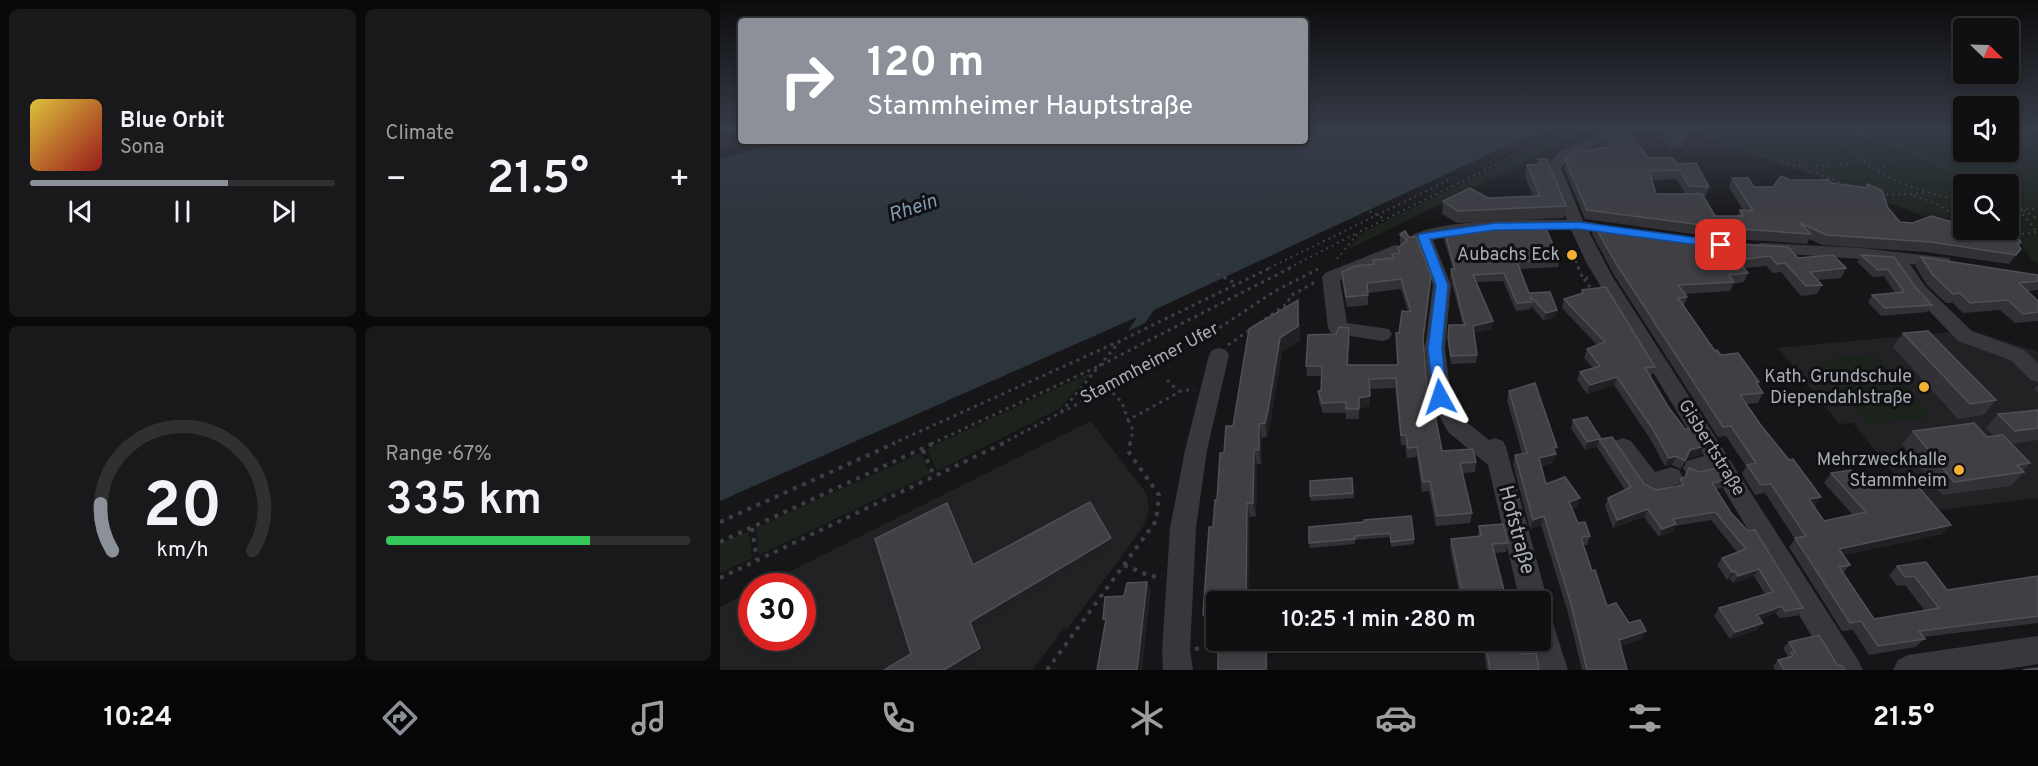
<!DOCTYPE html>
<html lang="en">
<head>
<meta charset="utf-8">
<style>
	body { margin:0; font-family:Overpass,sans-serif; background:#19191b; color:#f1f3f6; height:100vh; display:flex; flex-direction:column; font-size:22px; white-space:nowrap }
	* { box-sizing:border-box; margin:0 }
	p { font-size:20px; color:#9c9d9f }
	.icon { flex:none; width:33px; height:33px; fill:none; stroke:currentColor; stroke-width:2; stroke-linecap:round; stroke-linejoin:round }
	.map { position:relative; flex:1; overflow:hidden }
	.sheet { display:flex; flex-direction:column; gap:9px; padding:9px; background:#09090a; width:720px }
	.sheet>* { flex:none }
	.guide { position:absolute; left:18px; top:18px; width:570px; height:126px; border-radius:6px; box-shadow:0 3px 9px #0003,0 0 0 2px #303032; background:#8c9099; color:#fff; overflow:hidden }
	.needle { width:39px; rotate:113deg }
	.buttons { position:absolute; left:1233px; top:18px; display:grid; gap:12px }
	.buttons a { display:grid; place-items:center; width:66px; height:66px; border-radius:6px; background:#101012; box-shadow:0 3px 9px #0003,0 0 0 2px #303032; font-size:30px }
	.speed { position:absolute; left:18px; top:573px; display:flex; gap:12px; font-size:30px; font-weight:700; text-align:center }
	.speed>* { display:grid; place-content:center; width:78px; height:78px; border-radius:50%; background:#101012; box-shadow:0 3px 9px #0003,0 0 0 2px #303032; line-height:1 }
	.speed .limit { border:9px solid #d22; background:#fff; color:#111 }
	.pin { position:absolute; display:grid; place-items:center; width:51px; height:51px; color:#fff; margin:-26px; border-radius:12px; box-shadow:0 3px 9px #0006 }
	.me { position:absolute; width:66px; margin:-33px; rotate:355deg; stroke-linejoin:round; filter:drop-shadow(0 0 4px #0008) }
	.turn { display:flex; align-items:center; gap:21px; height:126px; padding:0 30px; font-size:27px }
	.turn .icon { width:78px; height:78px; stroke-width:2.5 }
	.turn b { display:block; font-size:42px; line-height:51px }
	.big { font-size:45px; font-weight:600; line-height:1.1 }
	.sheet .tile { flex:1; display:flex; flex-direction:column; justify-content:center; gap:9px; min-width:0; padding:0 21px; border-radius:9px; background:#19191b }
	.sheet .dial { align-items:center; gap:0 }
	.dial svg { height:156px; overflow:visible; fill:none; stroke:#303032; stroke-width:7; stroke-linecap:round; text-anchor:middle }
	.dial text { fill:#f1f3f6; stroke:none }
	.song { display:flex; align-items:center; gap:18px }
	.cover { width:72px; height:72px; border-radius:9px; background:linear-gradient(135deg,hsl(50 70% 55%),hsl(0 70% 35%)) }
	.played { height:6px; border-radius:3px; background:linear-gradient(90deg,#8c9099 65%,#303032 65%) }
	.keys { display:flex; justify-content:space-around; direction:ltr }
	.heat { display:flex; justify-content:space-between; align-items:center; font-size:33px; direction:ltr }
	.charge { height:9px; border-radius:4px; background:linear-gradient(90deg,#34c759 67%,#303032 0) }
	.sheet .tiles { flex:1; display:grid; gap:9px; grid-template-columns:repeat(2,1fr) }
	.trip { position:absolute; left:486px; top:591px; width:345px; height:60px; border-radius:6px; background:#101012; box-shadow:0 3px 9px #0003,0 0 0 2px #303032; font-weight:600; line-height:60px; text-align:center }
	.tabs { display:flex; height:96px; justify-content:space-around; align-items:center; background:#060607; color:#9c9d9f }
	.tabs .icon { width:42px; height:42px }
	.tabs .current { color:#8c9099 }
	.tabs b { font-size:27px; color:#f1f3f6 }
	main { display:flex; flex:1; min-height:0 }
	.map>svg:first-child { display:block }
	.built { fill:#222225 }
	.green { fill:#1c231d }
	.water { fill:#2c353c }
	.lines { fill:none; stroke-linecap:round; stroke-linejoin:round }
	.path-far2 { stroke:#3d3f44; stroke-width:2; stroke-dasharray:2 4; stroke-linecap:butt }
	.path-far1 { stroke:#3d3f44; stroke-width:3; stroke-dasharray:3 4.5; stroke-linecap:butt }
	.path { stroke:#3d3f44; stroke-width:4; stroke-dasharray:4 6; stroke-linecap:butt }
	.minor { fill:#37383d; fill-rule:evenodd }
	.wall { fill:#323236; fill-rule:evenodd }
	.shaded-wall { fill:#212124 }
	.building { fill:#3f3f44; stroke:#4f5156; stroke-width:1.5 }
	.route { fill:#1a73e8; stroke:#114b97; stroke-width:1.5 }
	.poi-dot { fill:#f2b134; stroke:#111113; stroke-width:2 }
	.labels { text-anchor:middle; dominant-baseline:central; stroke-width:6; stroke-linejoin:round; paint-order:stroke }
	.poi-label { font-size:18px; fill:#a8adb8; stroke:#111113; text-anchor:end }
	.street-label { font-size:18px; fill:#a8adb8; stroke:#111113 }
	.water-label { font-size:20px; font-style:italic; fill:#7f9bb3; stroke:#111113 }
	.near-street-label { font-size:21px; fill:#a8adb8; stroke:#111113 }
</style>
</head>
<body>
<main>
<section class="sheet">
<div class="tiles">
<div class="tile">
<div class="song"><i class="cover"></i><div><b>Blue Orbit</b><p>Sona</p></div></div>
<div class="played"></div>
<div class="keys"><svg class="icon" aria-label="previous" viewBox="0 0 24 24"><path d="M18 5L8 12l10 7zM5 5v14"/></svg><svg class="icon" aria-label="pause" viewBox="0 0 24 24"><path d="M8 5v14M16 5v14"/></svg><svg class="icon" aria-label="next" viewBox="0 0 24 24"><path d="M6 5l10 7-10 7zM19 5v14"/></svg></div>
</div>
<div class="tile"><p>Climate</p>
<div class="heat"><a>−</a><b class="big">21.5°</b><a>+</a></div>
</div>
<div class="tile dial"><svg viewBox="0 0 100 80">
<path d="M14 69A42 42 0 1 1 86 69"/>
<path d="M14 69A42 42 0 0 1 8 45" stroke="#8c9099"/>
<text x="50" y="56" font-size="32" font-weight="700">20</text>
<text x="50" y="72" font-size="11">km/h</text>
</svg></div>
<div class="tile"><p>Range · 67%</p><b class="big">335 km</b><div class="charge"></div></div>
</div>
</section>
<div class="map">
<svg width="1318" height="670" viewBox="0 0 1318 670">
	<rect width="100%" height="100%" fill="#161618"/>
	<path class="built" d="M1250 330 1318 352V498L1204 512 1133 423 1119 424 1058 348Z
		M371 421 426 493 429 507 427 517 423 527 348 628 343 629 312 670H0V607L31 591 32 638H82V586H41Z"/>
	<path class="green" d="M849 131H868L627 250 642 233Z
		M969 131H1243L1244 152H1288L1289 131H1318V263L1313 261 1289 228 1288 184H1244L1243 220 1204 216Z
		M1156 354 1212 417 1147 424 1096 360Z
		M372 372 340 408 217 471 207 449Z
		M201 453 210 474 39 555 36 528Z
		M29 531 32 558 0 573V544Z"/>
	<path class="water" d="M585 131H819L434 310 425 323 408 331 417 317 0 501V159L65 141H585Z"/>
	<g class="lines">
		<path class="path-far2" d="M809 131 830 138
			M977 131 1131 186
			M1114 131C1124 141 1133 152 1144 161 1171 184 1210 194 1244 201
			M1130 131 1197 153 1260 184
			M1288 131 1318 150
			M1078 165 1112 166 1145 162
			M1158 170 1176 158
			M1160 195 1208 193
			M1194 195 1218 205 1243 220
			M1288 201 1318 219
			M639 206 665 219
			M1288 208 1318 209
			M1302 209 1301 212 1318 233
			M1302 234 1316 232
			M617 259 639 232 845 131
			M549 268 733 178
			M569 268 637 233
			M859 268 856 262H860"/>
		<path class="path-far1" d="M858 267 863 278H868
			M497 274 515 283
			M864 279 870 287
			M508 345 568 303 570 296 597 281
			M447 380 458 391
			M388 387 402 403 408 420 463 390H474
			M341 412 400 341
			M408 420 413 430 410 444
			M172 444 402 340 552 267
			M211 444 381 365 572 267
			M281 444 487 336 555 291 598 269"/>
		<path class="path" d="M203 450 214 476
			M0 522 175 443
			M32 528 37 560
			M0 542 214 443
			M404 565 430 576 442 577
			M0 578 284 443
			M475 649 548 640
			M327 670 436 521 439 495 408 451 410 443"/>
		<path class="minor" d="M886 131H904L850 157 841 168 863 221 875 223 877 226 869 232 892 276 1138 660 1143 670H1112L994 473 975 478 967 475 963 468 967 461 984 456 867 264 851 230H780L717 239 713 240 731 285 725 348 731 397 744 420 769 440 775 438 783 441 786 447 828 602 823 612 830 614 848 670H818L811 640H820V602H800L768 465 728 432 709 397 705 348 713 285 697 244H689L687 240C703 219 818 219 847 220L826 167 840 151Z
			M1043 243 1142 248 1229 258 1232 262 1229 266 1223 267 1190 264 1205 286 1252 331 1304 350 1318 363V382L1311 380 1290 360 1238 341 1193 294 1171 261 1037 252 1034 248 1037 244Z
			M675 245 681 246 684 250 681 254 620 280 627 323 669 329 672 334 669 339 662 341 611 333 608 328 602 277 605 273Z
			M499 348 506 350 509 355 487 450 476 528 470 651 473 670H443L442 651 450 528 465 450 489 355 492 350Z
			M903 438 911 441 935 472 951 467 959 470 963 477 959 484 930 493 922 490 892 447 895 441Z
			M1318 636V664L1281 670H1173L1178 660 1188 655Z"/>
	</g>
	<path class="wall" d="M943 131H963L967 138 964 147H948L942 136Z
		M890 132 929 158 957 164 989 187 986 196H982L995 216H1018L1020 210H1023L1009 187 1012 178 1034 187H1053L1070 180 1111 183 1145 187 1147 184 1180 222 1299 245 1301 249 1289 264 1205 252 1102 245 1089 239 1087 244 1001 238 865 219 844 168 845 159 888 147 886 144 888 135H890ZM957 179 965 194H936L932 180Z
		M818 159 846 206 844 218 737 223 722 214 723 201 768 198 813 196 805 177 807 165 817 164Z
		M874 225 1078 258 1126 268 1121 278 1098 280 1102 285 1097 294 1081 296 1061 272 1053 273 1046 266 1024 268 1028 273 1024 282 1013 284 1010 291 965 294 967 297 964 306 995 351 1039 382 1037 385 1043 393 1038 403 1026 404 1040 424 1101 497 1094 506 1104 521 1133 515 1104 483 1111 473 1145 488 1222 534 1123 555 1130 565 1123 573 1154 619 1205 611 1185 585 1177 586 1169 575 1177 566 1227 590 1318 576V623L1203 637 1205 639 1195 647 1149 655 1133 630 1122 631 1069 547 1075 539 1045 493 1035 495 1022 474 1026 466 1006 436 998 437 894 275 872 234Z
		M685 231 711 285 704 341 707 387 713 415 722 451 756 462 755 472 742 473 752 513 750 523 716 526 709 491 702 492 697 457 687 458 685 445H681L675 388 649 389 650 406 639 408V419H626V413H603L599 401 598 391H601L602 376H587L586 366 630 338 628 365H677L676 333H679L688 312 681 289 648 293V305L627 307 622 281V272L653 264V260L672 258V254L678 253V248L681 245 680 243V234Z
		M725 233 839 259 838 267 800 269 809 293 837 310 835 317 824 321 811 306V309L796 311 783 281 756 282 772 329 754 333 757 355 756 363 731 364 728 345 729 325H743L730 277 731 269H733L724 240Z
		M1141 255 1174 257 1196 288 1212 305 1207 312 1161 316 1148 302 1152 295 1175 293 1164 276 1153 277 1137 262Z
		M1201 257 1318 275V290L1308 291 1318 301V321L1295 323 1280 310 1243 313 1233 303H1226L1207 285 1195 266Z
		M862 290 935 367 932 375 929 376 949 408 965 429 984 446 980 455 966 459 961 469 952 465 945 466 929 437 894 385 867 394 857 380 860 372 873 368 864 358 867 349 877 345 842 308 844 299 861 294Z
		M579 313 580 340 562 352 550 424 547 437 542 438 541 464H537L536 516 530 517 496 602V627L488 628 483 615 493 527 504 453 513 426Z
		M1183 333 1276 400 1264 415 1238 419 1173 347Z
		M1318 385V393L1314 389Z
		M789 391 837 447 833 463 821 466 826 484 857 507 852 509 858 523 870 536 867 545H863L872 571 887 606 909 623 922 639 901 646 907 670H862L848 613 821 525 810 529 793 464 795 455 802 454 787 400Z
		M1318 408V440L1291 444 1310 463 1303 471 1304 472 1291 486 1222 495 1182 444 1193 431 1267 437 1274 436 1266 428 1278 414 1316 410Z
		M853 420 881 439 924 484 936 490 957 486 960 479 979 472 1005 480 1001 488 996 489 1011 513 1083 608 1077 616 1059 618 1056 613 1040 619 1037 630 1010 639 994 616 999 608 1045 594 1034 576 1013 583 1010 579 1007 580 997 565 1002 558 1017 552 991 520 955 526 952 532 939 537 924 517 893 528 885 506 888 498 905 490 877 447 865 450 851 428Z
		M632 478 634 498 591 501 590 496Z
		M644 522 694 539V544L671 547 670 537 635 540V544L590 548 589 543Z
		M759 526 788 543 786 552 774 553 787 602H741L730 548 731 539 758 537Z
		M565 640H581V650L566 652Z
		M648 640H708L648 648Z
		M749 640H797L800 654 819 670H767L763 645 750 647Z
		M1069 642 1117 665 1125 670H1055L1053 666 1058 660 1068 657 1063 648Z"/>
	<path class="shaded-wall" d="M711 275V285L703 348V338Z
		M578 300 580 340 562 352 550 424 547 437 545 423 560 338Z
		M837 310 835 317 824 321 826 313Z
		M773 321 772 329 752 333 753 326Z
		M629 328 630 338 628 375 627 365Z
		M897 377 894 385 867 394 870 385Z
		M650 396V406L639 409V398Z
		M539 424 542 438 541 464 539 450Z
		M879 439 877 447 865 450 867 442Z
		M984 446 980 455 966 459 961 469 970 450Z
		M837 447 833 463 816 467 819 458 833 448Z
		M534 450 537 464 536 516 533 503Z
		M956 456 952 465 945 466 949 458Z
		M1101 497 1094 506 1082 508 1089 499Z
		M860 498 857 507 846 511 849 502Z
		M227 503 232 511 258 572 253 565Z
		M527 503 530 517 529 602H526Z
		M928 509 924 517 893 528 897 520Z
		M824 516 821 525 810 529 813 520Z
		M956 524 952 532 939 537 942 529Z
		M1231 525 1222 534 1111 558 1119 549Z
		M391 538 395 546 255 629 266 655 241 670H224L250 622Z
		M1039 569 1034 576 1013 583 1018 576Z
		M1015 571 1010 579 1007 580 1012 572Z
		M427 582 431 590 422 670H417Z
		M1062 606 1056 613 1031 622 1037 615Z
		M1043 623 1037 630 1010 639 1015 632Z
		M926 631 922 639 895 648 899 640Z
		M546 645 548 653V670H546Z"/>
	<path class="building" d="M906 131 929 158H953L957 164 976 163 989 187 969 186 960 170 929 171 936 194H982L995 216H1023L1020 210 1033 211 1012 178H1028L1034 187H1053L1061 176 1070 180H1109L1111 183 1148 188 1147 184 1162 190 1168 208 1180 222 1193 223 1211 216 1229 221 1244 223V230H1288V225L1301 242 1298 245 1301 249 1296 255 1211 242 1107 235 1080 223 1091 234 1005 228 867 210 845 159 852 152 896 146 888 135H891L890 132Z
		M946 131H963L967 138H950Z
		M818 159H827L846 206 738 211 723 201 750 188 768 198 820 196 807 165 821 164Z
		M874 225 1004 243 1068 247 1078 258 1113 255 1126 268 1090 272 1102 285 1086 286 1065 263 1057 264 1050 256 1017 260 1028 273 1009 275 1014 282 958 285 967 297 958 298 995 351 997 350 1001 355 1018 353 1039 382H1036L1043 393 1020 395 1040 424 1069 460 1073 459 1101 497 1089 499 1104 521 1146 512 1111 473 1131 470 1145 488 1191 478 1231 525 1119 549 1130 565 1119 567 1154 619 1219 608 1194 576 1185 577 1177 566 1206 562 1227 590 1318 576V616L1199 631 1205 639 1158 646 1141 621 1130 623 1075 538 1086 536 1051 484 1041 485 1027 465 1036 463 1011 426 1003 427 897 265Z
		M825 226 839 259 797 262 809 293 830 292 837 310 826 313 810 296 812 302 797 303 784 273 753 275 773 321 753 326 757 355 731 356 728 338 729 325H745L731 269H735L725 233 736 230Z
		M685 231 689 237H696L711 275 703 338 707 387 713 415H715L722 451 753 449 756 462 740 463 752 513 717 516 710 481 703 482 697 447 688 448 686 435H681L676 378 649 379 650 396 639 398V409H626V402L602 403 598 391H601L602 366H586L588 335 616 334 619 327 629 328 627 365H678L676 333H679L682 311 691 312 681 279 647 283 648 295 626 297 622 272 635 266 654 264 653 260 674 258 672 254 680 253 678 248 687 240 680 234Z
		M1141 255 1174 257 1196 288 1212 305 1165 308 1152 295 1184 292 1168 269 1158 270Z
		M1201 257 1318 275V281L1299 283 1318 301V312L1303 314 1288 300 1250 303 1240 293 1233 294 1213 275Z
		M886 287 935 367 925 368 949 408 965 429H973L984 446 970 450 965 461 956 456 949 458 932 428 897 377 870 385 860 372 880 366 867 349 885 342 844 299 863 293 862 290Z
		M578 300V326L560 338 548 410 545 423 539 424V450H534L533 503H527L526 602H496V614L483 615 489 527H493L495 500H497L500 453H504L506 426H513L529 329Z
		M1208 331 1276 400 1250 404 1183 333Z
		M815 383 837 447 833 448 836 454 819 458 826 484 845 477 860 498 849 502 858 523 865 522 870 536 862 537V541L872 571 875 570 887 606 896 603 909 623 920 620 926 631 899 640 907 670H867L851 604 824 516 813 520 795 455 807 453 789 391Z
		M1318 410V428L1295 431 1278 414Z
		M867 417 881 439 892 437 924 484 936 490 964 485 960 479 965 477 969 468 979 472 997 468 1005 480 992 483 1011 513 1028 531 1035 530 1083 608 1065 611 1062 606 1037 615 1043 623 1015 632 999 608 1053 592 1039 569 1018 576 1015 571 1012 572 1002 558 1026 549 995 512 952 519 956 524 942 529 928 509 897 520 888 498 911 487 879 439 867 442 853 420Z
		M1254 423 1267 437 1283 435 1310 463 1297 465 1304 472 1234 482 1193 431Z
		M632 478 633 493 590 496V481Z
		M370 502 391 538 250 622 260 648 224 670H164L191 654 155 539 227 503 253 565Z
		M691 516 694 539 671 542 670 533 635 536V539L589 543V527L644 522V520Z
		M783 524 788 543 772 544 787 602H744L731 539 761 536 759 526Z
		M427 582 417 670H377L386 619H383L385 597 404 596 407 583Z
		M1099 635 1117 665 1122 666 1125 670H1064L1058 660 1073 656 1071 653 1075 652 1069 642Z
		M565 640H580V646L565 648Z
		M648 640H672L648 643Z
		M765 640H797L800 654 816 653 819 670H770Z
		M546 645V670H498V651Z
		M1318 668V670H1303Z"/>
	<linearGradient id="sky" x2="0" y2="1"><stop stop-color="#0c0c0d"/><stop offset="0.58" stop-color="#363c48"/><stop offset="1" stop-color="#363c48" stop-opacity="0"/></linearGradient>
	<rect width="1318" height="224" fill="url(#sky)"/>
	<path class="route" d="M859 222 1001 241 1007 245 1001 248 859 229 775 230 710 239 728 285 722 348 727 397 725 401H714L708 348 716 285 698 237 699 234 775 223Z"/>
	<g class="poi-dot">
		<circle cx="852" cy="255" r="6"/>
		<circle cx="1204" cy="387" r="6"/>
		<circle cx="1239" cy="470" r="6"/>
	</g>
	<g class="labels">
		<g class="poi-label">
			<text x="840" y="255">Aubachs Eck</text>
			<text x="1192" y="377">Kath. Grundschule<tspan x="1192" dy="21">Diependahlstraße</tspan></text>
			<text x="1227" y="460">Mehrzweckhalle<tspan x="1227" dy="21">Stammheim</tspan></text>
		</g>
		<g class="street-label">
			<text transform="translate(430 364) rotate(-28)">Stammheimer Ufer</text>
			<text transform="translate(991 448) rotate(58)">Gisbertstraße</text>
		</g>
		<g class="water-label">
			<text transform="translate(193 209) rotate(-19)">Rhein</text>
		</g>
		<g class="near-street-label">
			<text transform="translate(796 530) rotate(75)">Hofstraße</text>
		</g>
	</g>
</svg>
<div class="buttons">
<a><svg class="needle" viewBox="-14 -14 28 28"><path d="M0-13l5 13h-10z" fill="#e53935"/><path d="M0 13l5-13h-10z" fill="#9c9d9f"/></svg></a>
<a><svg class="icon" aria-label="sound" viewBox="0 0 24 24"><path d="M4 9h4l5-4v14l-5-4H4zM17 9q2 3 0 6"/></svg></a>
<a><svg class="icon" aria-label="search" viewBox="0 0 24 24"><circle cx="10" cy="10" r="6"/><path d="M15 15l6 6"/></svg></a>
</div>
<div class="speed"><div class="limit">30</div></div>
<div class="pin" style="left:1001px;top:245px;background:#d93025"><svg class="icon" aria-label="arrive" viewBox="0 0 24 24"><path d="M6 21V4h12l-3 4 3 4H6"/></svg></div>
<svg class="me" style="left:720px;top:397px" viewBox="-20 -20 40 40"><path d="M0-17L14 15 0 8-14 15z" fill="#1a73e8" stroke="#fff" stroke-width="4"/></svg>
<div class="trip">10:25 · 1 min · 280 m</div>
<div class="guide">
<div class="turn"><svg class="icon" aria-label="right" viewBox="0 0 24 24"><path d="M7 20v-9h11M14 6l5 5-5 5"/></svg><div><b>120 m</b>Stammheimer Hauptstraße</div></div>
</div>
</div>
</main>
<nav class="tabs">
<b>10:24</b>
<svg class="icon current" aria-label="directions" viewBox="0 0 24 24"><path d="M12 3l9 9-9 9-9-9zM9 14v-3h6M13 9l2 2-2 2"/></svg>
<svg class="icon" aria-label="music" viewBox="0 0 24 24"><path d="M9 18V5l10-2v13"/><circle cx="6" cy="18" r="3"/><circle cx="16" cy="16" r="3"/></svg>
<svg class="icon" aria-label="phone" viewBox="0 0 24 24"><path d="M5 4h4l2 5-3 2q2 4 5 5l2-3 5 2v4C11 20 4 13 5 4z"/></svg>
<svg class="icon" aria-label="climate" viewBox="0 0 24 24"><path d="M12 3v18M4 7l16 10M4 17L20 7"/></svg>
<svg class="icon" aria-label="car" viewBox="0 0 24 24"><path d="M5 17H2v-5l4-1 3-4h7l3 4 3 1v5h-3M9 17h6M6 11h13"/><circle cx="7" cy="17" r="2"/><circle cx="17" cy="17" r="2"/></svg>
<svg class="icon" aria-label="filters" viewBox="0 0 24 24"><path d="M4 7h16M4 17h16"/><circle cx="9" cy="7" r="2"/><circle cx="15" cy="17" r="2"/></svg>
<b>21.5°</b>
</nav>
</body>
</html>
